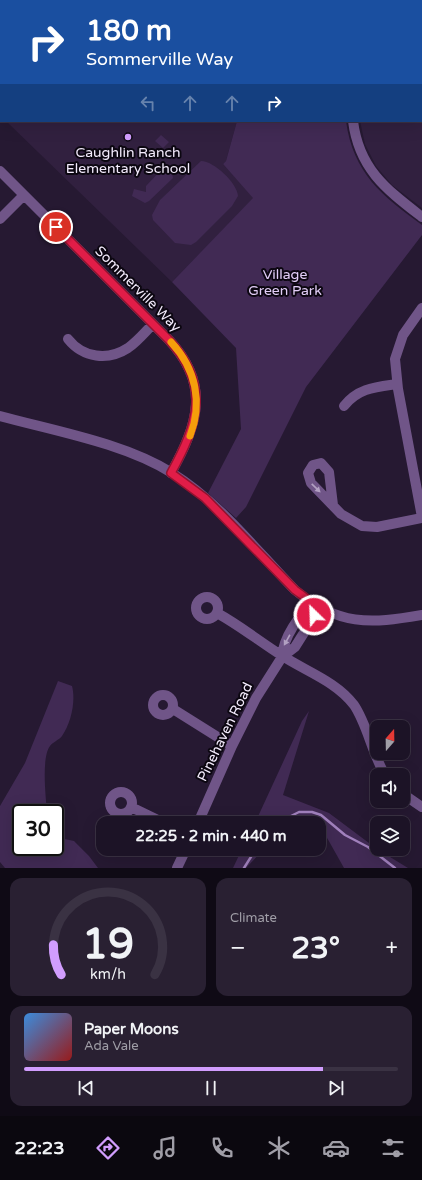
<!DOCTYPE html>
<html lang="en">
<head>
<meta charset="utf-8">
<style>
	body { margin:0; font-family:"Varela Round",sans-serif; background:#292032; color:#f1f3f6; height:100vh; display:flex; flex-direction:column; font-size:15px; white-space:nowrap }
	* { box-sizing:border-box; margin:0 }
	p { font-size:13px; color:#a09ea7 }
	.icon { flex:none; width:22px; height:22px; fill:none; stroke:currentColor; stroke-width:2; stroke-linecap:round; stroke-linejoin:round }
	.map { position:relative; height:868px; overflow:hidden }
	.drawer { display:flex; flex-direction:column; gap:10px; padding:10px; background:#0f0a15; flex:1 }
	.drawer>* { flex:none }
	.banner { position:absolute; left:0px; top:0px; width:422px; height:122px; box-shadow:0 4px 16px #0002,0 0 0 1px #3a3243; background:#1a4fa0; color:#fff; overflow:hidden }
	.needle { width:26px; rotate:20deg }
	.controls { position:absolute; left:370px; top:720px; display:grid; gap:8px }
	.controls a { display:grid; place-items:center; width:40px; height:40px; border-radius:8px; background:#1c1326; box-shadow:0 4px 16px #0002,0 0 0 1px #3a3243; font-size:20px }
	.speed { position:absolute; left:12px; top:804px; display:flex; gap:8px; font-size:20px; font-weight:700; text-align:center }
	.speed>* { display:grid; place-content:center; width:52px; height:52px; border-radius:50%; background:#1c1326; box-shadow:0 4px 16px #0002,0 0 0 1px #3a3243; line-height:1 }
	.speed .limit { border:2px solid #111; border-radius:6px; background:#fff; color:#111 }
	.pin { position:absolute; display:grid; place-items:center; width:34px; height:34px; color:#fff; margin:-17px; border:2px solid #fff; border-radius:50%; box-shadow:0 1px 4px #0007 }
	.me { position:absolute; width:44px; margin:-22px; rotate:336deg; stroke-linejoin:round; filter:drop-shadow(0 0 3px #0008) }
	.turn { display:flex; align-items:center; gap:14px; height:84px; padding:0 20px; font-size:18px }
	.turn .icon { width:52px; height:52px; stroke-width:2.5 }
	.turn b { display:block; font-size:28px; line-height:34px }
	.lanes { display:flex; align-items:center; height:38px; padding:0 20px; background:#0003; justify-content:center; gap:20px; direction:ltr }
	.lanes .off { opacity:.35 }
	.big { font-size:30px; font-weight:700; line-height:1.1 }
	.drawer .card { flex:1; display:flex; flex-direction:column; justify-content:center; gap:6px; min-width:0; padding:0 14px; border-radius:12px; background:#292032 }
	.drawer .dial { align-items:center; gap:0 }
	.dial svg { height:104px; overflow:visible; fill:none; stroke:#3a3243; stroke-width:7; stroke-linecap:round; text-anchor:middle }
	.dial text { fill:#f1f3f6; stroke:none }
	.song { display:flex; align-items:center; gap:12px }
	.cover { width:48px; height:48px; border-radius:6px; background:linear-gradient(135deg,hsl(210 70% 55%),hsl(0 70% 35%)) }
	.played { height:4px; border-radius:2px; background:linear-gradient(90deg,#d19dfe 80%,#3a3243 80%) }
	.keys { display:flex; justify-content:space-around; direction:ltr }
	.heat { display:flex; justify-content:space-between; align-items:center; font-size:22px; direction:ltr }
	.drawer .tiles { flex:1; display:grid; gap:10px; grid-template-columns:1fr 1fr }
	.card:last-child { grid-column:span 2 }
	.trip { position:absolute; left:96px; top:816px; width:230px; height:40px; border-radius:12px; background:#1c1326; box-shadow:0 4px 16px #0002,0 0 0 1px #3a3243; font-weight:700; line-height:40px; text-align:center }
	.menu { display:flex; height:64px; justify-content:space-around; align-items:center; background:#0b080f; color:#a09ea7 }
	.menu .icon { width:28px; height:28px }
	.menu .current { color:#d19dfe }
	.menu b { font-size:18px; color:#f1f3f6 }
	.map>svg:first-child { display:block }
	.built { fill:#31203f }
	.green { fill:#412a54 }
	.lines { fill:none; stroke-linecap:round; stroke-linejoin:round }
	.stream { stroke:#a181bd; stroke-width:2.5 }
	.minor { stroke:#705588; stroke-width:10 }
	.oneway { fill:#b2a0c2 }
	.route-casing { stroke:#92132f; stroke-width:10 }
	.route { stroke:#e11d48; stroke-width:7 }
	.slow { stroke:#f59e0b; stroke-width:7 }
	.poi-dot { fill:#d19dfe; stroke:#0c0711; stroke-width:1.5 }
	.labels { text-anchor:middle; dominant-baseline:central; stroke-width:4; stroke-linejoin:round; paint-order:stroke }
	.poi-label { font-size:14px; fill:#f4ecfd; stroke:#0c0711 }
	.park-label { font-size:14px; fill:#e2cdf7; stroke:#0c0711 }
	.street-label { font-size:14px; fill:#f4ecfd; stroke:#0c0711 }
</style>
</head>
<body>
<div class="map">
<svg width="422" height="868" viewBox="0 0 422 868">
	<rect width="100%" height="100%" fill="#261932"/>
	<path class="built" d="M128 0H234L127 1Z
		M421 27H422V208L392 185 376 166 365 144 360 121H421Z
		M6 121H237L226 161 223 164 254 198 172 282Z"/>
	<path class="green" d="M234 0H346L348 1H233Z
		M237 121H346C353 173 382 196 422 225V235L306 387 246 507 236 518 208 493 241 429 236 348 172 282 253 198 223 164 226 161Z
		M161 135 169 142 163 148 155 141Z
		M201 161C214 161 237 183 238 196L232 206 196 242 191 245 175 243 153 220 152 215 160 200Z
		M163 168H171L173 178 149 201 145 203 132 196 134 189 146 192V186Z
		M58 681 72 686C76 701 71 723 62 736 59 740 53 742 50 746 41 758 46 798 47 813H21V847H55V837L74 841 89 856 98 868H5L0 862V806L25 763Z
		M309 711 283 795 329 813 377 849 408 868H344L326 836 319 832V823H255L302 721Z
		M242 849H264L246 868H233Z"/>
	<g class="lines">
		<path class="stream" d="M277 823 299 812H312L321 815 345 835 368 847 395 868
			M244 868 256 849"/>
		<path class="minor" d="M362 0 364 1
			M408 0 410 1
			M118 1 119 0
			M388 1V0
			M421 4H422
			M421 21H422
			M0 106H1
			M353 121C359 169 386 189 422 217
			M0 171 169 340C211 385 198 424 171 473
			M0 219 24 195
			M422 308 403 335 395 359 398 389 422 517
			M68 339C83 358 108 361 128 348 138 341 145 332 153 324
			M344 406C358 388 376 387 397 384
			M0 416C55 431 124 443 172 473 220 503 256 550 295 590 338 626 370 624 422 615
			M333 505 329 472 321 463 313 465 308 473 311 483 341 514 362 526 377 527 422 518
			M196 608a11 11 0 1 1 22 0a11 11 0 1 1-22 0Z
			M217 613C239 625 259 641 281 655 305 671 336 681 354 705 367 724 372 753 385 775
			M282 657C283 638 299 614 314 604
			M153 705a10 10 0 1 1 20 0a10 10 0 1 1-20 0Z
			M173 709 232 746
			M110 803a11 11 0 1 1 22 0a11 11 0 1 1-22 0Z
			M403 794 422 807
			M131 807 164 823
			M198 823 232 746 256 698 282 657 295 647 312 620 314 604
			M177 868 186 849"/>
	</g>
	<defs><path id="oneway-solid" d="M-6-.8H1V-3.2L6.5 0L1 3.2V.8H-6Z"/></defs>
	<g class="oneway">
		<use href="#oneway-solid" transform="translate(316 488) rotate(44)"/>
		<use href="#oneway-solid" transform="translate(287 640) rotate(119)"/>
	</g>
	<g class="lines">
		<g class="route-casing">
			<path id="route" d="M56 227 169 340C211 385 198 424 171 473L205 498 295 590 314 604V615"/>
		</g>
		<use href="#route" class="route"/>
		<path class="slow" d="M171 342C196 369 203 403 190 436"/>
	</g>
	<circle class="poi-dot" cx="128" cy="137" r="4"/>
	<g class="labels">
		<g class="poi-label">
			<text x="128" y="152">Caughlin Ranch<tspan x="128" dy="16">Elementary School</tspan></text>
		</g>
		<g class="park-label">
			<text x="285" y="274">Village<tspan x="285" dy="16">Green Park</tspan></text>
		</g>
		<g class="street-label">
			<text transform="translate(138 289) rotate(45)">Sommerville Way</text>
			<text transform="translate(225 732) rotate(-64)">Pinehaven Road</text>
		</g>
	</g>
</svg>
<div class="controls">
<a><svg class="needle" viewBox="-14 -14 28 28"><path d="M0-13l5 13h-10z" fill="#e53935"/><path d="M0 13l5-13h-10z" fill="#a09ea7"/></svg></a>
<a><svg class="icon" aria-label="sound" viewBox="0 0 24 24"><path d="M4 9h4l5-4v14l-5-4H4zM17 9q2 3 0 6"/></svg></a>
<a><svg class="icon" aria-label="layers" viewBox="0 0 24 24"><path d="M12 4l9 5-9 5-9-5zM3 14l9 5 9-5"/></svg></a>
</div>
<div class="speed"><div class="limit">30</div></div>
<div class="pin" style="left:56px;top:227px;background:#d93025"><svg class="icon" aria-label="arrive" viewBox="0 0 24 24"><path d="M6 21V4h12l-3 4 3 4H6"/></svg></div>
<svg class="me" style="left:314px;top:615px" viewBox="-20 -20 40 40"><circle r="17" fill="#e11d48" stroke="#fff" stroke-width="3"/><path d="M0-11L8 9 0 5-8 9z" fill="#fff"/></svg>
<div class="trip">22:25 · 2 min · 440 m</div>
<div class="banner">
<div class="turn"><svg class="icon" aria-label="right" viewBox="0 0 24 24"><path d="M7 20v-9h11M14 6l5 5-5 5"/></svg><div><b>180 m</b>Sommerville Way</div></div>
<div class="lanes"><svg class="icon off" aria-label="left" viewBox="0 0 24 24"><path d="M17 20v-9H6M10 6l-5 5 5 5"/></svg><svg class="icon off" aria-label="ahead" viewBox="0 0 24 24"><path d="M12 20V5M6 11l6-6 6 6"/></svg><svg class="icon off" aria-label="ahead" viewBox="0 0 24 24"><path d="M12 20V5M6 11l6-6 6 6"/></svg><svg class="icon" aria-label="right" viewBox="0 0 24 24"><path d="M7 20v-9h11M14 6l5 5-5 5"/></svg></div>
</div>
</div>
<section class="drawer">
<div class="tiles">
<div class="card dial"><svg viewBox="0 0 100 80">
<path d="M14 69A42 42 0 1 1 86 69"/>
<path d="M14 69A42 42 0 0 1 8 46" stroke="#d19dfe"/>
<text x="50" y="56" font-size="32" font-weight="700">19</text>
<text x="50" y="72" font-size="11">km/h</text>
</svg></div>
<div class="card"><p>Climate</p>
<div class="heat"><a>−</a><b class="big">23°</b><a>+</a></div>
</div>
<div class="card">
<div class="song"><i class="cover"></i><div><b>Paper Moons</b><p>Ada Vale</p></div></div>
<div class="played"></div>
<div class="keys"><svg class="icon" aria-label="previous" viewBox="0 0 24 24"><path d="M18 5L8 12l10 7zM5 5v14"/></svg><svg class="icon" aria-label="pause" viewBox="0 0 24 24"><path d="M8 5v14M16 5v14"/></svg><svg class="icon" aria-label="next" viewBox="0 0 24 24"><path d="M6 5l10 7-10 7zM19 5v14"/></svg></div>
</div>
</div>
</section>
<nav class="menu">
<b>22:23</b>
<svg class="icon current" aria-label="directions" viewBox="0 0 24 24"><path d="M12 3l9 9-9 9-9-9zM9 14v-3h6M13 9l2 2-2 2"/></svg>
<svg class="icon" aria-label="music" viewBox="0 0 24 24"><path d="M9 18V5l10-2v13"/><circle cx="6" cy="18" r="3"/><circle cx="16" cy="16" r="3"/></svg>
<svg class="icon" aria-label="phone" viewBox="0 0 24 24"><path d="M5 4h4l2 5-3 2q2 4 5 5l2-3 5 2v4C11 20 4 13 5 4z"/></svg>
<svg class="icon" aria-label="climate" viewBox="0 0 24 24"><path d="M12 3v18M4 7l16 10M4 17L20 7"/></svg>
<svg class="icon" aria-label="car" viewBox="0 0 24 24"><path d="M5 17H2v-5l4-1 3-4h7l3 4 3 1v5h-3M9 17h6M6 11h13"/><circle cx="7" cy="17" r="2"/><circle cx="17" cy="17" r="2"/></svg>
<svg class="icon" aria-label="filters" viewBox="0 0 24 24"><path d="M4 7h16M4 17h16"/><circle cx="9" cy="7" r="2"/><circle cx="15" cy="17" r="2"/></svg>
</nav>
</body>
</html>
